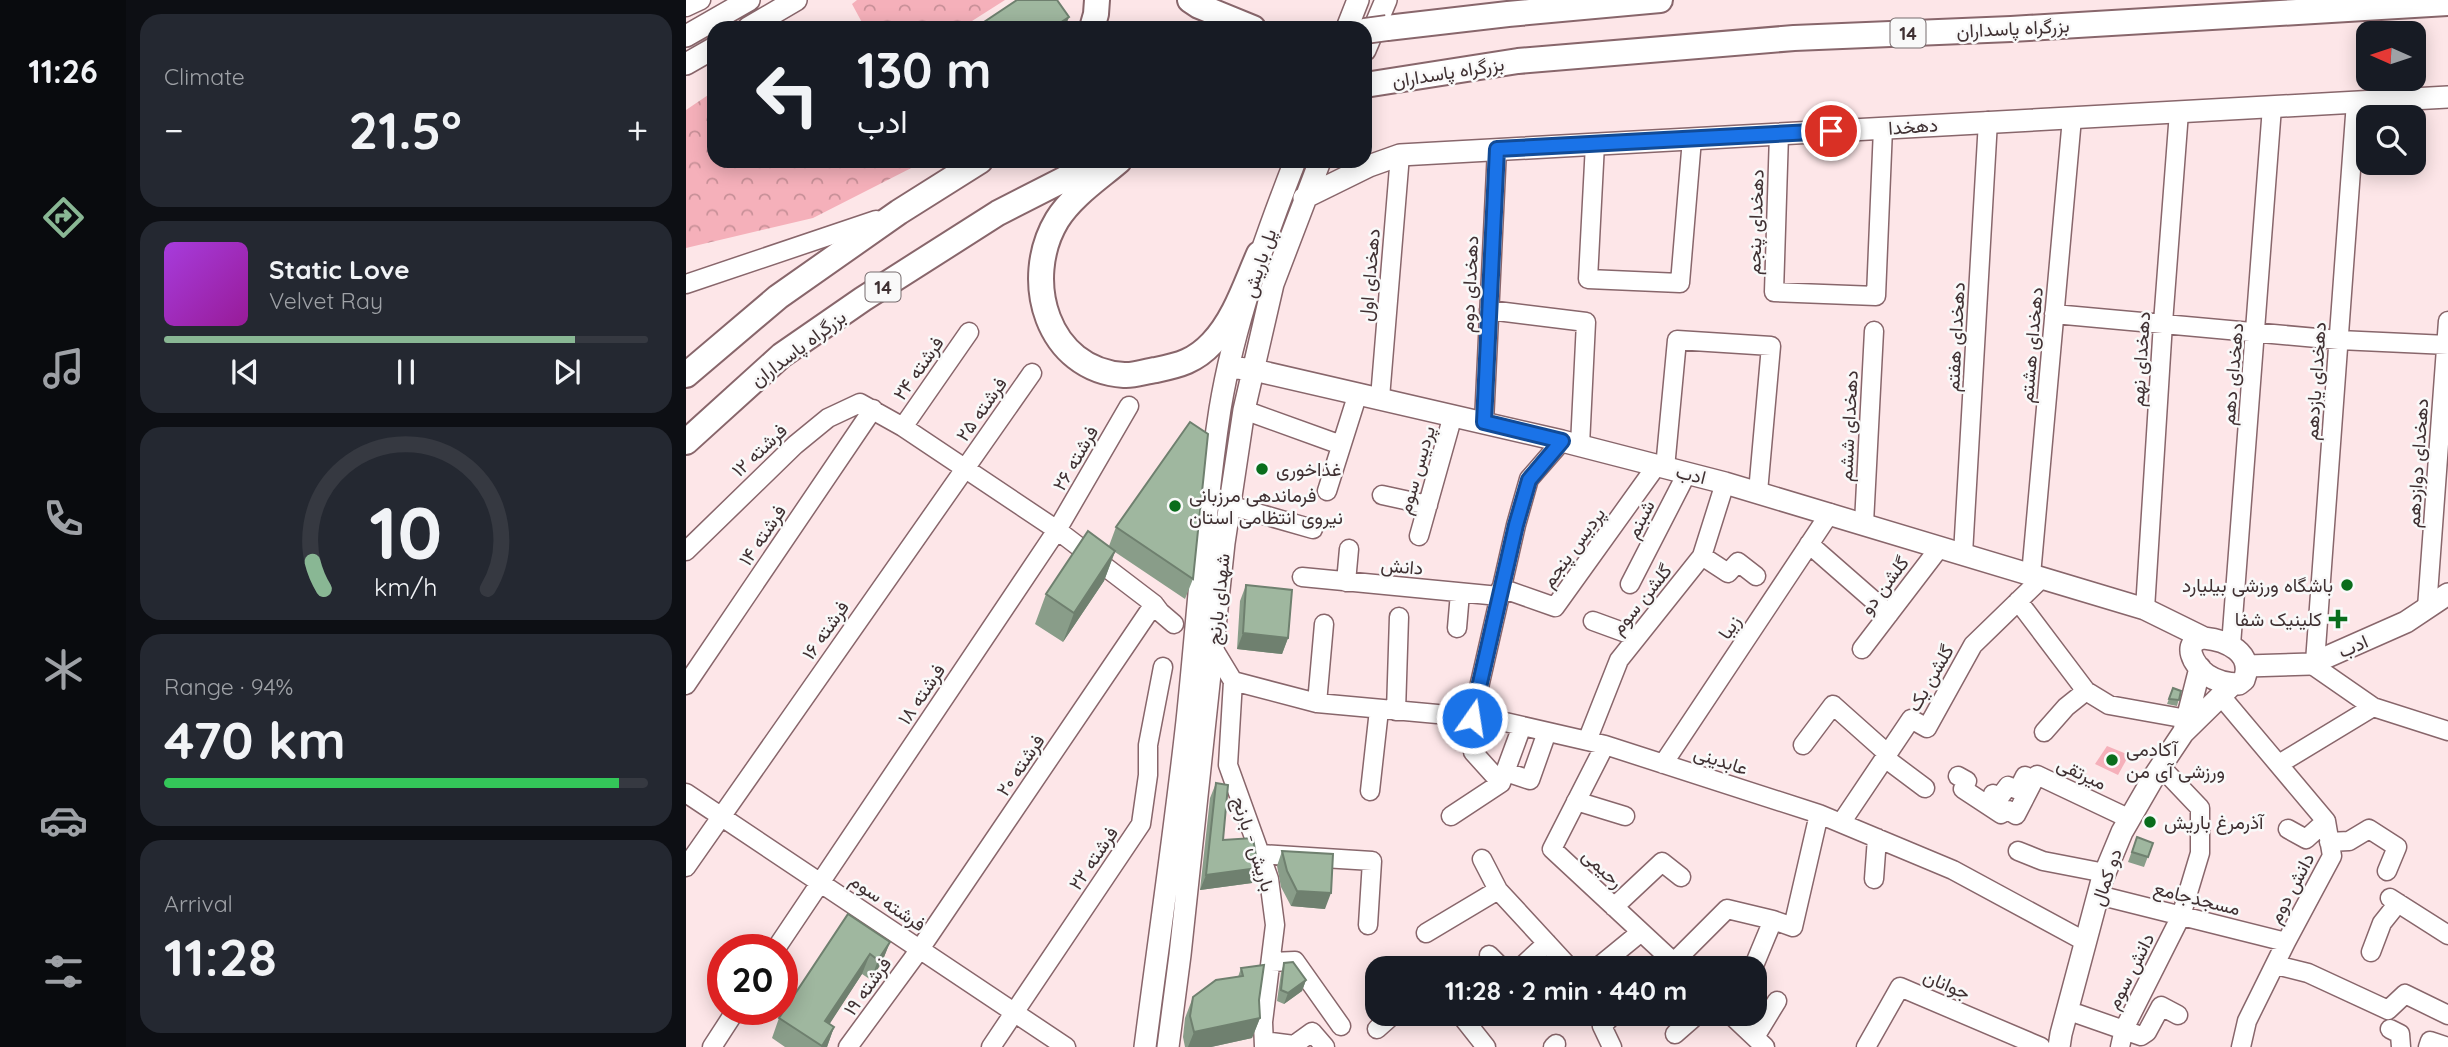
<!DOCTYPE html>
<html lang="en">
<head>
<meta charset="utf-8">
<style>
	body { margin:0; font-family:Quicksand,Vazirmatn,sans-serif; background:#242831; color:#f1f3f6; height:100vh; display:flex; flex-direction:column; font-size:26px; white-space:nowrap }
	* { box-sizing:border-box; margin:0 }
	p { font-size:23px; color:#9ea1a6 }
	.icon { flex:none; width:38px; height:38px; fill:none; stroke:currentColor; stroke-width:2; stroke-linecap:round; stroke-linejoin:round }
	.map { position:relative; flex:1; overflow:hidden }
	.details { display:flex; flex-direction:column; gap:14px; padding:14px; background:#0d0f14; width:560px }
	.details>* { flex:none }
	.banner { position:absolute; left:21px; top:21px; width:665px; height:147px; border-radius:21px; box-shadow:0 4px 18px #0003; background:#171b24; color:#f1f3f6; overflow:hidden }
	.needle { width:46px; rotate:273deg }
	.tools { position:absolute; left:1670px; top:21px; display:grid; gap:14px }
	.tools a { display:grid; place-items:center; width:70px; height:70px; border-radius:14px; background:#171b24; box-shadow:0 4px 18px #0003; font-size:35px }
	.speed { position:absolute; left:21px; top:934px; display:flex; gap:14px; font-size:35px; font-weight:700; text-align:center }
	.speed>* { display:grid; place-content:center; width:91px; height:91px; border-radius:50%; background:#171b24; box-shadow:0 4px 18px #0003; line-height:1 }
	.speed .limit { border:10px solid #d22; background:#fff; color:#111 }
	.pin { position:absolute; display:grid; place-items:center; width:60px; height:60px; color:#fff; margin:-30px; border:4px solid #fff; border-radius:50%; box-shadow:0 2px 7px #0007 }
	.me { position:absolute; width:77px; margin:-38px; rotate:13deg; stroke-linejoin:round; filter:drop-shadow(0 0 5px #0008) }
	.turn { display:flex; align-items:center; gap:24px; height:147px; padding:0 35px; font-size:32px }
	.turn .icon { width:91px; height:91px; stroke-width:2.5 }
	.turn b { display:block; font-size:49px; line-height:60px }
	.big { font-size:52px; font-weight:700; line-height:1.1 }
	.details .card { flex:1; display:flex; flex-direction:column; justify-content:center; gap:10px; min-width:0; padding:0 24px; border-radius:21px; background:#242831 }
	.details .dial { align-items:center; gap:0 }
	.dial svg { height:182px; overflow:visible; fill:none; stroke:#363941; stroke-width:7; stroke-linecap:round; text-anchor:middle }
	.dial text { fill:#f1f3f6; stroke:none }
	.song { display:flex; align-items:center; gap:21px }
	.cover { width:84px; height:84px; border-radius:10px; background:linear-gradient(135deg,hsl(280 70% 55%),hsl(300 70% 35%)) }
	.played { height:7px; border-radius:4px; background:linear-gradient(90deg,#89b794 85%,#363941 85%) }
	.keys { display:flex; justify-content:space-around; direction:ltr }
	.heat { display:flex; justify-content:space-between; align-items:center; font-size:38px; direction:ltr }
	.charge { height:10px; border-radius:5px; background:linear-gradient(90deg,#34c759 94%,#363941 0) }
	.trip { position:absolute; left:679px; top:956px; width:402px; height:70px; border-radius:21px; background:#171b24; box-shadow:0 4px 18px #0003; font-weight:700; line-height:70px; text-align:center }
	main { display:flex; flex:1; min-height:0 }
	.menu { display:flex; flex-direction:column; width:126px; justify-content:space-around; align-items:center; background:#090b0e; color:#9ea1a6 }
	.menu .icon { width:49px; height:49px }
	.menu .current { color:#89b794 }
	.menu b { font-size:32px; color:#f1f3f6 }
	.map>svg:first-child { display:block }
	.park { fill:url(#park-crowns) }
	.pitch { fill:#f5b0ba }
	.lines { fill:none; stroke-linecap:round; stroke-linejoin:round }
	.minor-casing { stroke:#88666b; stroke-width:21 }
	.major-casing { stroke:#88666b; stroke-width:24 }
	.highway-casing { stroke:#88666b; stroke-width:28 }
	.minor { stroke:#fff; stroke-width:18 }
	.major { stroke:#fff; stroke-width:21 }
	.highway { stroke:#fff; stroke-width:24 }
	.highway-bridge-casing { stroke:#88666b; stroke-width:28; stroke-linecap:butt }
	.highway-bridge { stroke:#fff; stroke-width:24 }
	.wall { fill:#899d89 }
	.shaded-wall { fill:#6f806f }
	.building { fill:#9fb79f; stroke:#6f806f; stroke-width:2 }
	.route-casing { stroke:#114b97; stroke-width:18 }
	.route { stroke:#1a73e8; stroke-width:12 }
	.poi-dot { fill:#096d1c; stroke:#f9f9f9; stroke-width:2.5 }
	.labels { text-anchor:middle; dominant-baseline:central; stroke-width:5; stroke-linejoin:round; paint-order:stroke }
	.shield { fill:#f9f9f9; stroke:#776c6e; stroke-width:2 }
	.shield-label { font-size:18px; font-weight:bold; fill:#3f3032 }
	.street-label { font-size:19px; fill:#3f3032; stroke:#f9f9f9 }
	.poi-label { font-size:19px; fill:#3f3032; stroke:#f9f9f9; text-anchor:start }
</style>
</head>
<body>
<main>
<nav class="menu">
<b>11:26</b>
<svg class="icon current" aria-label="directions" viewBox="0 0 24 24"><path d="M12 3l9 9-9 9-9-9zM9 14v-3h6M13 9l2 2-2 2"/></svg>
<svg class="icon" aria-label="music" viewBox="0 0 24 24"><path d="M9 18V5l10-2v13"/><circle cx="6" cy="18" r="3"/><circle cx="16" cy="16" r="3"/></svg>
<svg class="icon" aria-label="phone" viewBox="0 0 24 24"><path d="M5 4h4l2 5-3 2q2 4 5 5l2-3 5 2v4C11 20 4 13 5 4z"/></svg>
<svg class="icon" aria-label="climate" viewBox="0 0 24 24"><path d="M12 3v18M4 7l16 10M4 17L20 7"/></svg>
<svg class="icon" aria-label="car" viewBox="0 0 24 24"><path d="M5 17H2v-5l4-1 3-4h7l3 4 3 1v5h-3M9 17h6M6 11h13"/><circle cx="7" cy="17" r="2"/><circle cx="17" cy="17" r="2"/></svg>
<svg class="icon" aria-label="filters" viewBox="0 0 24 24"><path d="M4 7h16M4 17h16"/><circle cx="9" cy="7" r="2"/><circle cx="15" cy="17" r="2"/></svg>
</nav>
<section class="details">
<div class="card"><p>Climate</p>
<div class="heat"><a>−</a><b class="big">21.5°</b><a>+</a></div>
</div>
<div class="card">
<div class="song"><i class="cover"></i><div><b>Static Love</b><p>Velvet Ray</p></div></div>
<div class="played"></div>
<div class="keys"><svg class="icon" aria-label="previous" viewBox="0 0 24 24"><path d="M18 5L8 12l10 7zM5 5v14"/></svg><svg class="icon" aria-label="pause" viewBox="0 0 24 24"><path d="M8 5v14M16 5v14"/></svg><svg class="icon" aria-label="next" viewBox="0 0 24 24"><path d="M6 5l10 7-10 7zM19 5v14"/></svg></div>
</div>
<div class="card dial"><svg viewBox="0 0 100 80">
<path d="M14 69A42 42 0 1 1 86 69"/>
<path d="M14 69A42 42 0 0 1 9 57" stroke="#89b794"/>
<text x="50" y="56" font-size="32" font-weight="700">10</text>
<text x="50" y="72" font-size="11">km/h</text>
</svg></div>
<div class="card"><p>Range · 94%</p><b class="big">470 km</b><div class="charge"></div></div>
<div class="card"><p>Arrival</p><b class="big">11:28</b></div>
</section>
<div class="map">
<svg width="1762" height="1047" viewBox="0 0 1762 1047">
	<defs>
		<pattern id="park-crowns" width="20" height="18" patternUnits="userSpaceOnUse" patternTransform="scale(1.75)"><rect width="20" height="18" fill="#f5b0ba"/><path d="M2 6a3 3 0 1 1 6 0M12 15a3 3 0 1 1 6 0" fill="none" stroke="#c89098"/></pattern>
	</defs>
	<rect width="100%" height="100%" fill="#fde6e8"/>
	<path class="park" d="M171 0H319L275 28H179L166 4Z
		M28 91V161H239L127 218 0 248V110Z"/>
	<path class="pitch" d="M1421 746 1443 755 1432 775 1409 764Z"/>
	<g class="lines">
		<g class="minor-casing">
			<path id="minor" d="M0 7 15 0
				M1093 134 1088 292 1190 296 1197 128
				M909 144 902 279 994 283 1006 139
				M0 284 190 220
				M803 310 900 322 894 445
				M1368 314 1653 340 1762 345
				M694 398 714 155
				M558 410 655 445
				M798 422 811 149
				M217 427 283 332
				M979 468 991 340 1085 346 1072 492
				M641 491 672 393
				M696 495 742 505
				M543 505 627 529
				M1178 523 1188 331
				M733 536 767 415
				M1123 544 1203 614
				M0 551 109 445 142 418 174 403 217 427 371 530 468 604 474 612 488 624
				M1277 554 1302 121
				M1016 556 1042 573 1052 562 1070 576
				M1345 575 1386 118
				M616 577 813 596
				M660 582 663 549
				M944 584 1001 473
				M815 588 869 607 971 465
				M1332 601 1400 691 1423 705 1501 719
				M1741 608 1762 321
				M1459 609 1477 323 1493 112
				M907 621 951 637
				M771 628 774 593
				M1545 645 1586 107
				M527 648 547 681 542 765 583 879 589 925 577 1022 578 1047
				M1176 649 1254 547
				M1629 662 1670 102
				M1625 664 1687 707 1762 731
				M547 681 631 703 806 719 919 745 1133 814 1267 870 1400 942
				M0 685 187 409
				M1534 695 1640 821 1646 856 1600 942 1561 1021 1555 1047
				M631 703 638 624
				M710 711 713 617
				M786 718 830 525 843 479 876 441
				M1358 732 1380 707 1400 691
				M901 741 933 660 1016 556 1039 483
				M919 745 866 849 994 968
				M1117 745 1147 705 1202 754
				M787 752 815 783
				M1199 758 1239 788
				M977 764 1144 513
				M1593 764 1687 707
				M820 772 844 780 861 732
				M1272 776 1281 781 1277 789 1315 814 1322 810 1330 815 1348 780
				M684 791 693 710
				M0 793 380 1047
				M1307 794 1313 798 1322 786 1332 790 1339 776 1348 780 1351 775 1444 819
				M890 801 939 816
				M765 816 815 783 836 726
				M1155 823 1225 719 1241 728 1287 645 1356 578
				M1602 829 1620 839 1640 821
				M1643 842 1663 841 1683 829 1711 847 1701 871
				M1332 851 1357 861 1419 873
				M574 854 686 861 682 925
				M796 859 812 890 884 968
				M0 867 346 373
				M1188 879 1191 838
				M1412 895 1600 942
				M1704 898 1762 935
				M928 907 976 862 995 877
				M740 933 812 890
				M89 950 371 530 443 406
				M1685 952 1696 923 1712 903
				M803 955 816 968
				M585 962 609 961 655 1026
				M988 962 1041 909 1087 920
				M1590 965 1622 973 1702 1010 1719 994 1762 1015
				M834 968 861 943
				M911 968 955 932
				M1067 968 1087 920 1107 927 1133 814
				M773 1013 800 1047
				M923 1013 926 1016 916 1026 926 1047
				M1043 1013 1079 1047
				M1392 1014 1455 1036 1461 1032 1475 1006 1492 1015
				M691 1029 709 1013
				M1704 1029 1714 1034 1715 1047
				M989 1034 1013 1013
				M1069 1037 1091 1001
				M578 1041 608 1045 626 1032 639 1047
				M26 1047 50 1010
				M162 1047 234 949 468 604
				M305 1047 455 824 462 775V745L477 667
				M867 1047 870 1044
				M1180 1047 1214 987 1355 1047
				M1434 1047 1438 1029 1495 916 1514 853V808L1474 766
				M1742 1047 1744 1041 1762 1047"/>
		</g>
		<g class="major-casing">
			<path id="major" d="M62 28 110 0
				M661 28 672 0
				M0 36 63 0
				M679 50 700 0
				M0 64 28 48
				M618 198 683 166 714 155 1762 97
				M543 367 568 370 876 441 1039 483 1459 609 1518 638
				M1518 638C1540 640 1569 653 1558 680L1553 684C1542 684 1530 681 1521 675 1508 666 1494 642 1518 638Z
				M1561 666 1625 664 1720 622 1762 594
				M1498 731 1514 668
				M459 1047C473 938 489 830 501 721 512 617 518 513 534 409 548 324 578 241 609 161
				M482 1047 494 955 538 543 558 410 587 284 634 161
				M1373 1047 1375 1034 1416 880 1436 832 1469 775 1497 733 1547 684"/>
		</g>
		<g class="highway-casing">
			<path id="highway" d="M504 0 513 6 567 28
				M406 28 410 14 411 0
				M701 28 822 14 974 0
				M679 85 832 61 1108 38 1325 29 1762 3
				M433 161C412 179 386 196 371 220 335 280 361 370 438 375 448 376 460 371 470 370 494 365 509 361 526 343 549 319 560 283 573 254
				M0 375 92 297 213 212 294 161
				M0 442 96 355 177 299 312 213 414 161"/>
		</g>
		<use href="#minor" class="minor"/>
		<use href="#major" class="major"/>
		<use href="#highway" class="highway"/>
		<g class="highway-bridge-casing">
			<path id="highway-bridge" d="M679 31 701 28"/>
		</g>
		<use href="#highway-bridge" class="highway-bridge"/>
	</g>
	<path class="wall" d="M430 527 507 579 499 599 429 552 418 581 377 642 349 624 360 594 423 546Z
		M560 585 602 638 596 654 551 649 554 601Z
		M1487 688 1495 691 1491 706 1481 704Z
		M530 783 537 840 566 883 514 890 524 798Z
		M1451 837 1467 843 1458 867 1442 862Z
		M596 851 639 909 605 906 595 887 591 866Z
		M162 914 204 942 196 962 185 980 176 974 143 1024 148 1027 141 1047H99L86 1038 93 1018Z
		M598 963 620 980 616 991 598 1004 591 1001 595 973Z
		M555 968 573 1000 574 1018 566 1038 525 1047H499L497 1037 499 1018 507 997 552 977Z"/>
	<path class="shaded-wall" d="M383 17 379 28H366Z
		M429 551 418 581 377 642 388 613Z
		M557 633 602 638 596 654 551 649Z
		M572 868 566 883 514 890 520 875Z
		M611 891 645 893 639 909 605 906Z
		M204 942 196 962 185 980 192 960Z
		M184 954 176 974 132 1042 139 1021Z
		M620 980 616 991 598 1004 602 993Z
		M574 1018 566 1038 525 1047H502L508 1032Z
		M148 1027 141 1047H135L136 1046Z"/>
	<path class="building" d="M331 0H371L383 17 366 28H289Z
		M504 422 522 434 507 579 430 527Z
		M402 531 429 551 388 613 360 594Z
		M560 585 606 590 602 638 557 633Z
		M1487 688 1495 691 1493 700 1483 699Z
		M530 783 542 785 537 840 567 838 572 868 520 875Z
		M1451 837 1467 843 1462 857 1446 852Z
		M596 851 647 854 645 893 611 891 601 871Z
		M162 914 204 942 192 960 184 954 139 1021 148 1027 136 1046 93 1018Z
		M607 962 620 980 602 993 595 990 598 963Z
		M578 965 573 1000 574 1018 508 1032 504 1016 507 997 530 980 557 976 555 968Z"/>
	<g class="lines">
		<g class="route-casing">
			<path id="route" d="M786 718 830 525 843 480 876 441 798 422 811 149 1145 131"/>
		</g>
		<use href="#route" class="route"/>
	</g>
	<g class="poi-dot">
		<circle cx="576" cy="469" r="7"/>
		<circle cx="489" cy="506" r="7"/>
		<circle cx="1661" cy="585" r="7"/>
		<path d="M1648.5 608.5h7v7h7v7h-7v7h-7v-7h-7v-7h7z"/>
		<circle cx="1426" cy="760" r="7"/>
		<circle cx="1464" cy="822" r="7"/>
	</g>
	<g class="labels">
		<g class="shield">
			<rect x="1204.5" y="18.5" width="35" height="29" rx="5"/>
			<rect x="179.5" y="272.5" width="35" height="29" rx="5"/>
		</g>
		<g class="shield-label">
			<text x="1222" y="33">14</text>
			<text x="197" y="287">14</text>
		</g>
		<g class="street-label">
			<text transform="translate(1327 28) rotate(-3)">بزرگراه پاسداران</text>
			<text transform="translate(762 72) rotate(-9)">بزرگراه پاسداران</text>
			<text transform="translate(1227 126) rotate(-4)">دهخدا</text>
			<text transform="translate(1069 222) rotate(-88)">دهخدای پنجم</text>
			<text transform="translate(573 263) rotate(-72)">پل باریش</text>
			<text transform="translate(683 275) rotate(-85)">دهخدای اول</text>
			<text transform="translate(783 284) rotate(-87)">دهخدای دوم</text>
			<text transform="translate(1269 337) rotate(-87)">دهخدای هفتم</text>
			<text transform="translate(1345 345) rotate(-85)">دهخدای هشتم</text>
			<text transform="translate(112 348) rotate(-37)">بزرگراه پاسداران</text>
			<text transform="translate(1454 359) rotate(-86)">دهخدای نهم</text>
			<text transform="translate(232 368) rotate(-55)">فرشته ۲۴</text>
			<text transform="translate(1546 374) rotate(-85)">دهخدای دهم</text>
			<text transform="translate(1629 381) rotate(-86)">دهخدای یازدهم</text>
			<text transform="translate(295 409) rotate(-55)">۲۵ فرشته</text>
			<text transform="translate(1162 426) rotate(-87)">دهخدای ششم</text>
			<text transform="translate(73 450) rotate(-43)">۱۲ فرشته</text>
			<text transform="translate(389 458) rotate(-60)">۲۶ فرشته</text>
			<text transform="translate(1731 463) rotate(-86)">دهخدای دوازدهم</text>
			<text transform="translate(730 470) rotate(-74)">پردیس سوم</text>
			<text transform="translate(1005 474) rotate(14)">ادب</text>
			<text transform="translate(954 519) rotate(-63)">شبنم</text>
			<text transform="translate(76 535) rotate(-56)">۱۴ فرشته</text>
			<text transform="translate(887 547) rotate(-54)">پردیس پنجم</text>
			<text transform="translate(716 566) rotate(5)">دانش</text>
			<text transform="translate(1198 585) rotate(-53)">گلشن دو</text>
			<text transform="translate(532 599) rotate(-84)">شهدای بارنج</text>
			<text transform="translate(955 599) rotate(-51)">گلشن سوم</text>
			<text transform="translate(1043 627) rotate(-56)">زیبا</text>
			<text transform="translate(139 630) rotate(-55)">۱۶ فرشته</text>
			<text transform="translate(1667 646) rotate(-24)">ادب</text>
			<text transform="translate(1244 678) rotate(-60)">گلشن یک</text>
			<text transform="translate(235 694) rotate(-56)">۱۸ فرشته</text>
			<text transform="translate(1035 760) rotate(18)">عابدینی</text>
			<text transform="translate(334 765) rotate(-56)">۲۰ فرشته</text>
			<text transform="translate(1396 773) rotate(25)">میرتقی</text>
			<text transform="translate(568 844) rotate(72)">باریش - بارنج</text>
			<text transform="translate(407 858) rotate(-56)">۲۲ فرشته</text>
			<text transform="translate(917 868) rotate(43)">رحیمی</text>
			<text transform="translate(1420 877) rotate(-71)">دو کمال</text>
			<text transform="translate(1605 888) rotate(-62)">دانش دوم</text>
			<text transform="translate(1511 898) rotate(14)">مسجدجامع</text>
			<text transform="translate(202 902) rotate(34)">فرشته سوم</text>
			<text transform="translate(1444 971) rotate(-63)">دانش سوم</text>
			<text transform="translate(1261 984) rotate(23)">جوانان</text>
			<text transform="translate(181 986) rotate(-54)">۱۹ فرشته</text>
		</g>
		<g class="poi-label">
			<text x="590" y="469">غذاخوری</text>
			<text x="503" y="495">فرماندهی مرزبانی<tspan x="503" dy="22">نیروی انتظامی استان</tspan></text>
			<text x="1647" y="585" text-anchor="end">باشگاه ورزشی بیلیارد</text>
			<text x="1636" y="619" text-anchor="end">کلینیک شفا</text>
			<text x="1440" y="749">آکادمی<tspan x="1440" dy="22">ورزشی آی من</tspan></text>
			<text x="1478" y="822">آذرمرغ باریش</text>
		</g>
	</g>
</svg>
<div class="tools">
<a><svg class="needle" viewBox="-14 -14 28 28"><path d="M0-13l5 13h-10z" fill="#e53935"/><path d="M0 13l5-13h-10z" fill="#9ea1a6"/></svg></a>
<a><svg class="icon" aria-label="search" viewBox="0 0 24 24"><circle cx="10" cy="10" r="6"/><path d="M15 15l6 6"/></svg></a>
</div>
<div class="speed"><div class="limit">20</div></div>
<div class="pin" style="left:1145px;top:131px;background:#d93025"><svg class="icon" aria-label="arrive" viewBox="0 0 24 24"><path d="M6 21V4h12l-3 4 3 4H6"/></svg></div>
<svg class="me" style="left:786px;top:718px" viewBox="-20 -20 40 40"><circle r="17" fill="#1a73e8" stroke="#fff" stroke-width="3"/><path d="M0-11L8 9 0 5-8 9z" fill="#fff"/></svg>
<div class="trip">11:28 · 2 min · 440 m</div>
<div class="banner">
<div class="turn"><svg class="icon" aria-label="left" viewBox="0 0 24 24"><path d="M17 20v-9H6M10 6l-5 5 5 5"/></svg><div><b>130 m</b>ادب</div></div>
</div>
</div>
</main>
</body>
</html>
